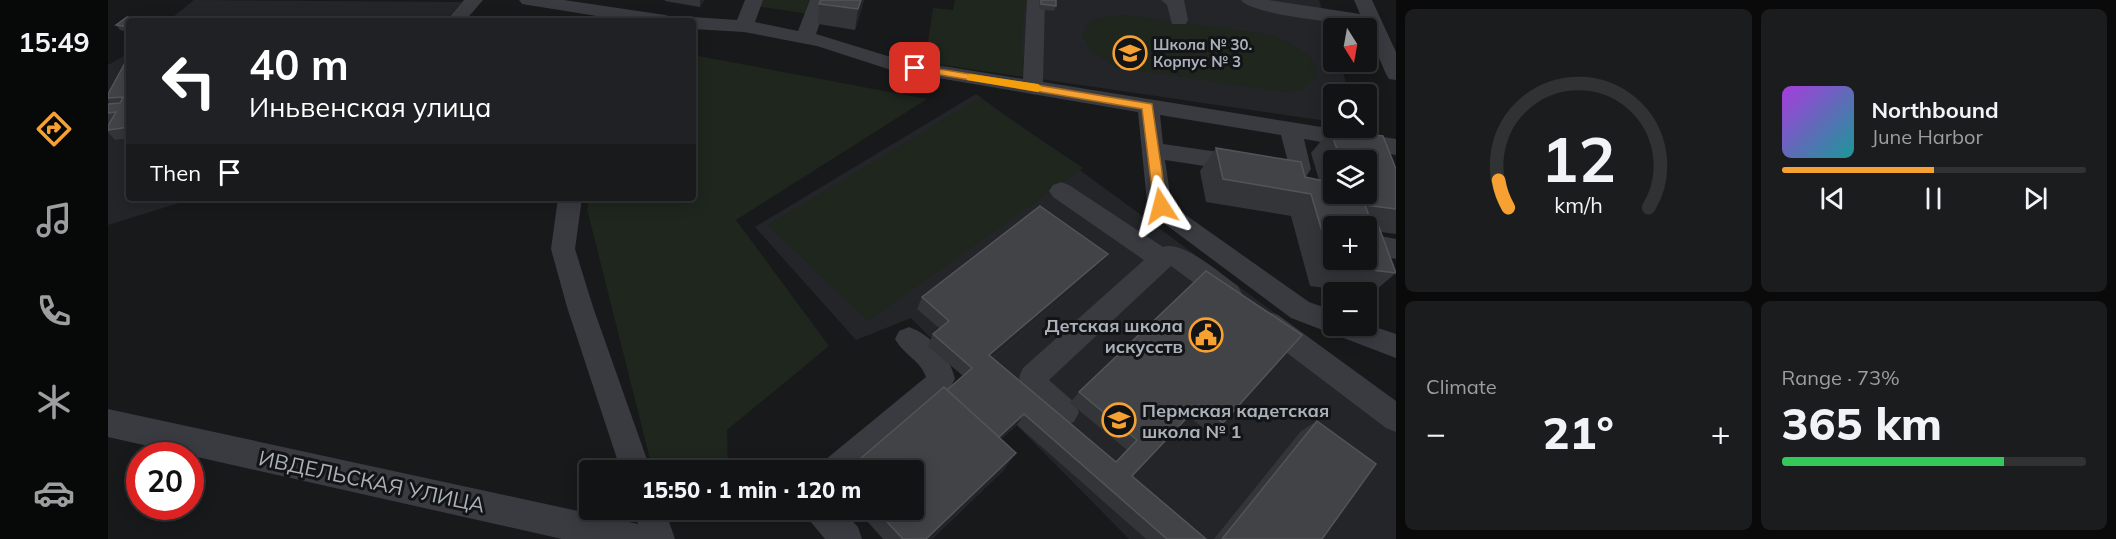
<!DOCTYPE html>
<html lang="en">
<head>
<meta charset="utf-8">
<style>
	body { margin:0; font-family:Mulish,sans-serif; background:#1b1c1d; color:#f1f3f6; height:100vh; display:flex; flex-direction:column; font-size:22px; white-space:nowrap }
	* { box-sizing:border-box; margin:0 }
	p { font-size:20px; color:#9c9ea0 }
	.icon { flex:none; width:33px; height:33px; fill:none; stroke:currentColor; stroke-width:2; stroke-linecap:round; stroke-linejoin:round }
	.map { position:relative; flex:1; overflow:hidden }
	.details { display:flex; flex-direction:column; gap:9px; padding:9px; background:#0a0a0b; width:720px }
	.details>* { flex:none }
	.hud { position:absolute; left:18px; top:18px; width:570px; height:183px; border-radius:6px; box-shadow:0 3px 15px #0003,0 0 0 2px #313234; background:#202124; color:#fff; overflow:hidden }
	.needle { width:39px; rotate:169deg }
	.buttons { position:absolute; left:1215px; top:18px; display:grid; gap:12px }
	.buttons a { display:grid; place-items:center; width:54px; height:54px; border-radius:6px; background:#121314; box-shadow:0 3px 15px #0003,0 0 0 2px #313234; font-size:30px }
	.speed { position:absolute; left:18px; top:442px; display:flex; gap:12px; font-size:30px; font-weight:700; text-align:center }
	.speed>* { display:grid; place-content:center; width:78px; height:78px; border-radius:50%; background:#121314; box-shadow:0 3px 15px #0003,0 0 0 2px #313234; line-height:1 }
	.speed .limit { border:9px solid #d22; background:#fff; color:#111 }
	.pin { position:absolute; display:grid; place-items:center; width:51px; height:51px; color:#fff; margin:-26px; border-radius:12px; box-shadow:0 3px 9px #0006 }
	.me { position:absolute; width:66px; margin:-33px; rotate:351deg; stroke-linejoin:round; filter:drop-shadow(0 0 4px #0008) }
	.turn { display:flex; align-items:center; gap:21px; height:126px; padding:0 24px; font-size:27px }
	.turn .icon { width:78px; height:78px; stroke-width:2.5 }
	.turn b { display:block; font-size:42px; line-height:51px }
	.then { display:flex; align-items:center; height:57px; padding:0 24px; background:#0003; gap:12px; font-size:22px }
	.big { font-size:45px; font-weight:800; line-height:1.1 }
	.details .tile { flex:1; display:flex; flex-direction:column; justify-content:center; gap:9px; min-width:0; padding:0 21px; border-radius:9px; background:#1b1c1d }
	.details .dial { align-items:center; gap:0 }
	.dial svg { height:156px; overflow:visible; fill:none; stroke:#313234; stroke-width:7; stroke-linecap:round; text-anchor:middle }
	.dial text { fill:#f1f3f6; stroke:none }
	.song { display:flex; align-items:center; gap:18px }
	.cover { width:72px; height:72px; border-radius:9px; background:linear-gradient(135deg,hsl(280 70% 55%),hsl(180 70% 35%)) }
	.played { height:6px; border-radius:3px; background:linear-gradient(90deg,#f8a133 50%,#313234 50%) }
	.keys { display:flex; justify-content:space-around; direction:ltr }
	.heat { display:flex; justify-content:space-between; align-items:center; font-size:33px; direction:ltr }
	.charge { height:9px; border-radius:4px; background:linear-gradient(90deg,#34c759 73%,#313234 0) }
	.details .tiles { flex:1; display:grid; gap:9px; grid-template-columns:repeat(2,1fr) }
	.trip { position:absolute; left:471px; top:460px; width:345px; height:60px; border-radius:6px; background:#121314; box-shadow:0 3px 15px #0003,0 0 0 2px #313234; font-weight:800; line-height:60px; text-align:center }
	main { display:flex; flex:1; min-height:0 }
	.menu { display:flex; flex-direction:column; width:108px; justify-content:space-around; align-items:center; background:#070808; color:#9c9ea0 }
	.menu .icon { width:42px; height:42px }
	.menu .active { color:#f8a133 }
	.menu b { font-size:27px; color:#f1f3f6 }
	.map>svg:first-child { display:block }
	.built { fill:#242528 }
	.green { fill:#1e261e }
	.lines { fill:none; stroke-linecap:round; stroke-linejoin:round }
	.minor { fill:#393b40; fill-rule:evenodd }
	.wall { fill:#343539; fill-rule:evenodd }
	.shaded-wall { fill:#232427 }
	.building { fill:#414347; stroke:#515459; stroke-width:1.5; fill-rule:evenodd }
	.route { fill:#f8a133; stroke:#a16921; stroke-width:1.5 }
	.slow { fill:#f59e0b }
	.labels { text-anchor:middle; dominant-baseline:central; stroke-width:6; stroke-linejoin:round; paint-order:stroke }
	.far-poi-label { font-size:15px; font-weight:bold; fill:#aab1bb; stroke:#131416; text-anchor:start }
	.poi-label { font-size:18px; font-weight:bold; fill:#aab1bb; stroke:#131416; text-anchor:end }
	.near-street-label { font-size:21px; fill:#aab1bb; stroke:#131416 }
</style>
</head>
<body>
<main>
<nav class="menu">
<b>15:49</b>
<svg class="icon active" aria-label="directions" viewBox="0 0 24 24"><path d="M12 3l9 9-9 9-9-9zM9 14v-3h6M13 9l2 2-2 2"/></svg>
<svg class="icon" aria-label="music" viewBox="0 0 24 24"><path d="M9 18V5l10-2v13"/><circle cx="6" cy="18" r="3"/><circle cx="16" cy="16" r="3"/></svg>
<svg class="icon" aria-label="phone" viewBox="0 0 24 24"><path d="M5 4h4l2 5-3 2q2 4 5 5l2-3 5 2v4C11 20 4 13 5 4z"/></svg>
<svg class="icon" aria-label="climate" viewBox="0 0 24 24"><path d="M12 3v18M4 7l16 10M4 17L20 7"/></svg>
<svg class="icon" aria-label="car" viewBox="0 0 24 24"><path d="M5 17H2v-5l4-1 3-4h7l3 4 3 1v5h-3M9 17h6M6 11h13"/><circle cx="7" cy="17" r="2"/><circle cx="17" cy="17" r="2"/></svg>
</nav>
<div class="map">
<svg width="1288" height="539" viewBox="0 0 1288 539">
	<rect width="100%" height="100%" fill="#18191b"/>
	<path class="built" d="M86 0 353 2 355 1 337 21H60Z
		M847 0H1211L1225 44 1226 62H1231L1242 94H1226L1225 122 817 62 845 10Z
		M21 53V198H87L0 225V65Z
		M868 94 1288 402V539H1021L803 318 748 340 647 227Z"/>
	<path class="green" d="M650 0H705L700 14 648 6Z
		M847 0H923L924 9H916L913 54 923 55 922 78 817 62 825 8 845 10Z
		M1017 15 1166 35 1198 53 1206 63 1209 76C1200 88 1193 91 1178 92L1009 68 981 49 975 36 977 28 984 19Z
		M585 55 819 99 628 220 721 346 619 430 620 471H545L479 209 481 198H585Z
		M871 98 975 168 760 321 660 225Z"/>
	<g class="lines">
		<path class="minor" d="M356 0H375L357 21H338Z
			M411 0H456L557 15 564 17 566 21H520L420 5 414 4Z
			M637 0H655L647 22 690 31 702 0H720L708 34 786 58 915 79 919 0H937L935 82 1288 139V155L1196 139 1203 169 1197 178 1189 180 1057 160 1063 201 1065 206 1201 302 1226 311V326H1258V324L1288 334V358L1183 318 1049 218 1039 202 1030 112 783 70 709 46 636 32 585 29V21H577L585 17 629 20ZM1052 115 1173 135 1180 162 1055 144Z
			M1053 0H1076L1080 20 1078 24H1064L1059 5Z
			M1133 0H1160L1252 14 1246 0H1264L1288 52V80L1281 79 1278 74 1257 26C1235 23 1143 15 1133 0Z
			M953 182 961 185 1055 247C1075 240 1114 275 1130 286L1134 294 1130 302 1121 305 1112 302 1063 266 941 380 966 402 971 412 966 422 956 425C935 417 917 400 911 377L915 368 1036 260 945 197 941 191 945 185Z
			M450 198H474L467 249 485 307 543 471H513L459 307 443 249Z
			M1262 234 1288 239V259L1258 253V235Z
			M1160 312 1170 315 1288 401V432L1278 428 1150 331 1147 323 1150 315Z
			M801 327C823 335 842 356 847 379L837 397 751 471H713L717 460 818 377C813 361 795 354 787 339L791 331Z
			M0 409 530 524 525 510H557L567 539H454L0 437Z
			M697 510H734L750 527 754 539H717L702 521Z"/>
	</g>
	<path class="wall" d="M557 0H596L592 7 557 1Z
		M756 0 747 30 710 24 711 4Z
		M931 0H948V6L946 11 931 9Z
		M21 21V32L12 30 8 25Z
		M21 62V138L7 140 0 132V126L2 123H0V104H2L0 101V94Z
		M1222 130 1288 169V234L1273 232 1288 273 1263 294H1258V292H1249L1202 286 1183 216 1098 202 1092 171 1108 148 1197 177 1211 180 1203 153ZM1226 160H1258V194H1226Z
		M1000 254 992 266 885 358 1007 462 1019 450 962 403 971 392 1098 271 1115 423 1103 434 1080 416 1024 476 1098 539H1038L909 425 893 439 896 470 824 539H775L749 510H806L839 390 855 376 820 346 825 334 831 328 809 309 814 297Z
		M1209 421 1214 539H1106L1193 431Z"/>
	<path class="shaded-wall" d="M592 0H596L592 7Z
		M753 0H756L747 30 750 9Z
		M1000 254 992 266 875 366 881 355Z
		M916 414 909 425 878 453 885 443Z
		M908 453 896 470 824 539H818Z"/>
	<path class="building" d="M713 0H753L750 9 711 4Z
		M933 0H948V6L933 4Z
		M19 17 34 20 32 21H21V27L8 25Z
		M21 62V127L0 130V126L8 112 0 113V104L12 103 15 97 0 98V94L17 63Z
		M1222 130 1275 136 1288 169V209L1257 205 1263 221 1269 222 1288 273 1224 265 1203 194 1115 179 1108 148 1193 162 1197 177 1226 183V194H1258V160H1233ZM1226 226H1258V260H1226Z
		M932 206 1000 254 881 355 1008 462 1029 440 971 392 1098 271 1194 335 1115 423 1091 405 1024 476 1098 539H1059L916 414 891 437 839 390 864 368 825 334 841 321 814 297Z
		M836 387 908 453 818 539H795L768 510H806V471H738Z
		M1209 421 1268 464 1214 539H1114Z"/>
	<path class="route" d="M807 65 1044 104 1059 206 1057 210H1048L1046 206 1034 109 803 70V66Z"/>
	<path class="slow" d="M863 74 930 84 935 88 930 92 859 80V75Z"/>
	<defs>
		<g id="school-ring" transform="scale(1.725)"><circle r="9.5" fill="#131416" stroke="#f8a133" stroke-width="1.5"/><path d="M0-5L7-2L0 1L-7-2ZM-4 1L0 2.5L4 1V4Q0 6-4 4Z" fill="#f8a133"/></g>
		<g id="civic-ring" transform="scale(1.725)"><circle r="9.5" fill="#131416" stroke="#f8a133" stroke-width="1.5"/><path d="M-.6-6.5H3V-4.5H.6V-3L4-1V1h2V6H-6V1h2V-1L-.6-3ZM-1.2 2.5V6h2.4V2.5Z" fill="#f8a133"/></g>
	</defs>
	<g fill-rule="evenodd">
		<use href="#school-ring" x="1022" y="53"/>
		<use href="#civic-ring" x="1098" y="335"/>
		<use href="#school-ring" x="1011" y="420"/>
	</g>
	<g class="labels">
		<g class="far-poi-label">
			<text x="1045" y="44">Школа № 30.<tspan x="1045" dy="17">Корпус № 3</tspan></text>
		</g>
		<g class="poi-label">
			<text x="1075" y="325">Детская школа<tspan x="1075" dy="21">искусств</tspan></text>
			<text x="1034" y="410" text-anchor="start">Пермская кадетская<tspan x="1034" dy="21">школа № 1</tspan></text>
		</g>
		<g class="near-street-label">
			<text transform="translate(264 481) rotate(12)">ИВДЕЛЬСКАЯ УЛИЦА</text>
		</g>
	</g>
</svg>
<div class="buttons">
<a><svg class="needle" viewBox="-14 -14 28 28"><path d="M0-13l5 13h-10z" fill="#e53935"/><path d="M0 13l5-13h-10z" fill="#9c9ea0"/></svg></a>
<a><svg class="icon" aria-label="search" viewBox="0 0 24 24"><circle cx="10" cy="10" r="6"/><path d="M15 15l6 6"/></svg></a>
<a><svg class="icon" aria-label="layers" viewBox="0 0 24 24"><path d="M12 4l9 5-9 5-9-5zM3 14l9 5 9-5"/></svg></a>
<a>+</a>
<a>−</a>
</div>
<div class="speed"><div class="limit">20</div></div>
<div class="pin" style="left:807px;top:68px;background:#d93025"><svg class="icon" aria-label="arrive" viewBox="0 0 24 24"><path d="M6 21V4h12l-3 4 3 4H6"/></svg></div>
<svg class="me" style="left:1053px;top:206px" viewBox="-20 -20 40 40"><path d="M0-17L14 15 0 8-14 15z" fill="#f8a133" stroke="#fff" stroke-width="4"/></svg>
<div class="trip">15:50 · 1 min · 120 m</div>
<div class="hud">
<div class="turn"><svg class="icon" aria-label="left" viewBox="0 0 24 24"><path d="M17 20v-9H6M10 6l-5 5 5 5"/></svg><div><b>40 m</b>Иньвенская улица</div></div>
<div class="then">Then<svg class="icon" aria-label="arrive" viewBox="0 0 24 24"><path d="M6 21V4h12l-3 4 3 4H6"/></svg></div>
</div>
</div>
<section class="details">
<div class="tiles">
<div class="tile dial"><svg viewBox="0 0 100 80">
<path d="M14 69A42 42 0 1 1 86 69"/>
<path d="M14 69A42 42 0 0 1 9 55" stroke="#f8a133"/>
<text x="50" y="56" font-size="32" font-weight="700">12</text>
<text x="50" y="72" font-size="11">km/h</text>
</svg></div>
<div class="tile">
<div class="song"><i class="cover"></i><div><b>Northbound</b><p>June Harbor</p></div></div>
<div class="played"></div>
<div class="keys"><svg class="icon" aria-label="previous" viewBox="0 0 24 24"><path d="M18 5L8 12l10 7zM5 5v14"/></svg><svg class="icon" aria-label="pause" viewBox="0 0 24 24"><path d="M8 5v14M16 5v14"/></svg><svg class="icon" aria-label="next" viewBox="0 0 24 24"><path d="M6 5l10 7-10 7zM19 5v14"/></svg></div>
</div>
<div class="tile"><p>Climate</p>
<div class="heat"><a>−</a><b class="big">21°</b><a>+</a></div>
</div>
<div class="tile"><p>Range · 73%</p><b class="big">365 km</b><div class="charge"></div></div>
</div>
</section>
</main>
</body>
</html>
